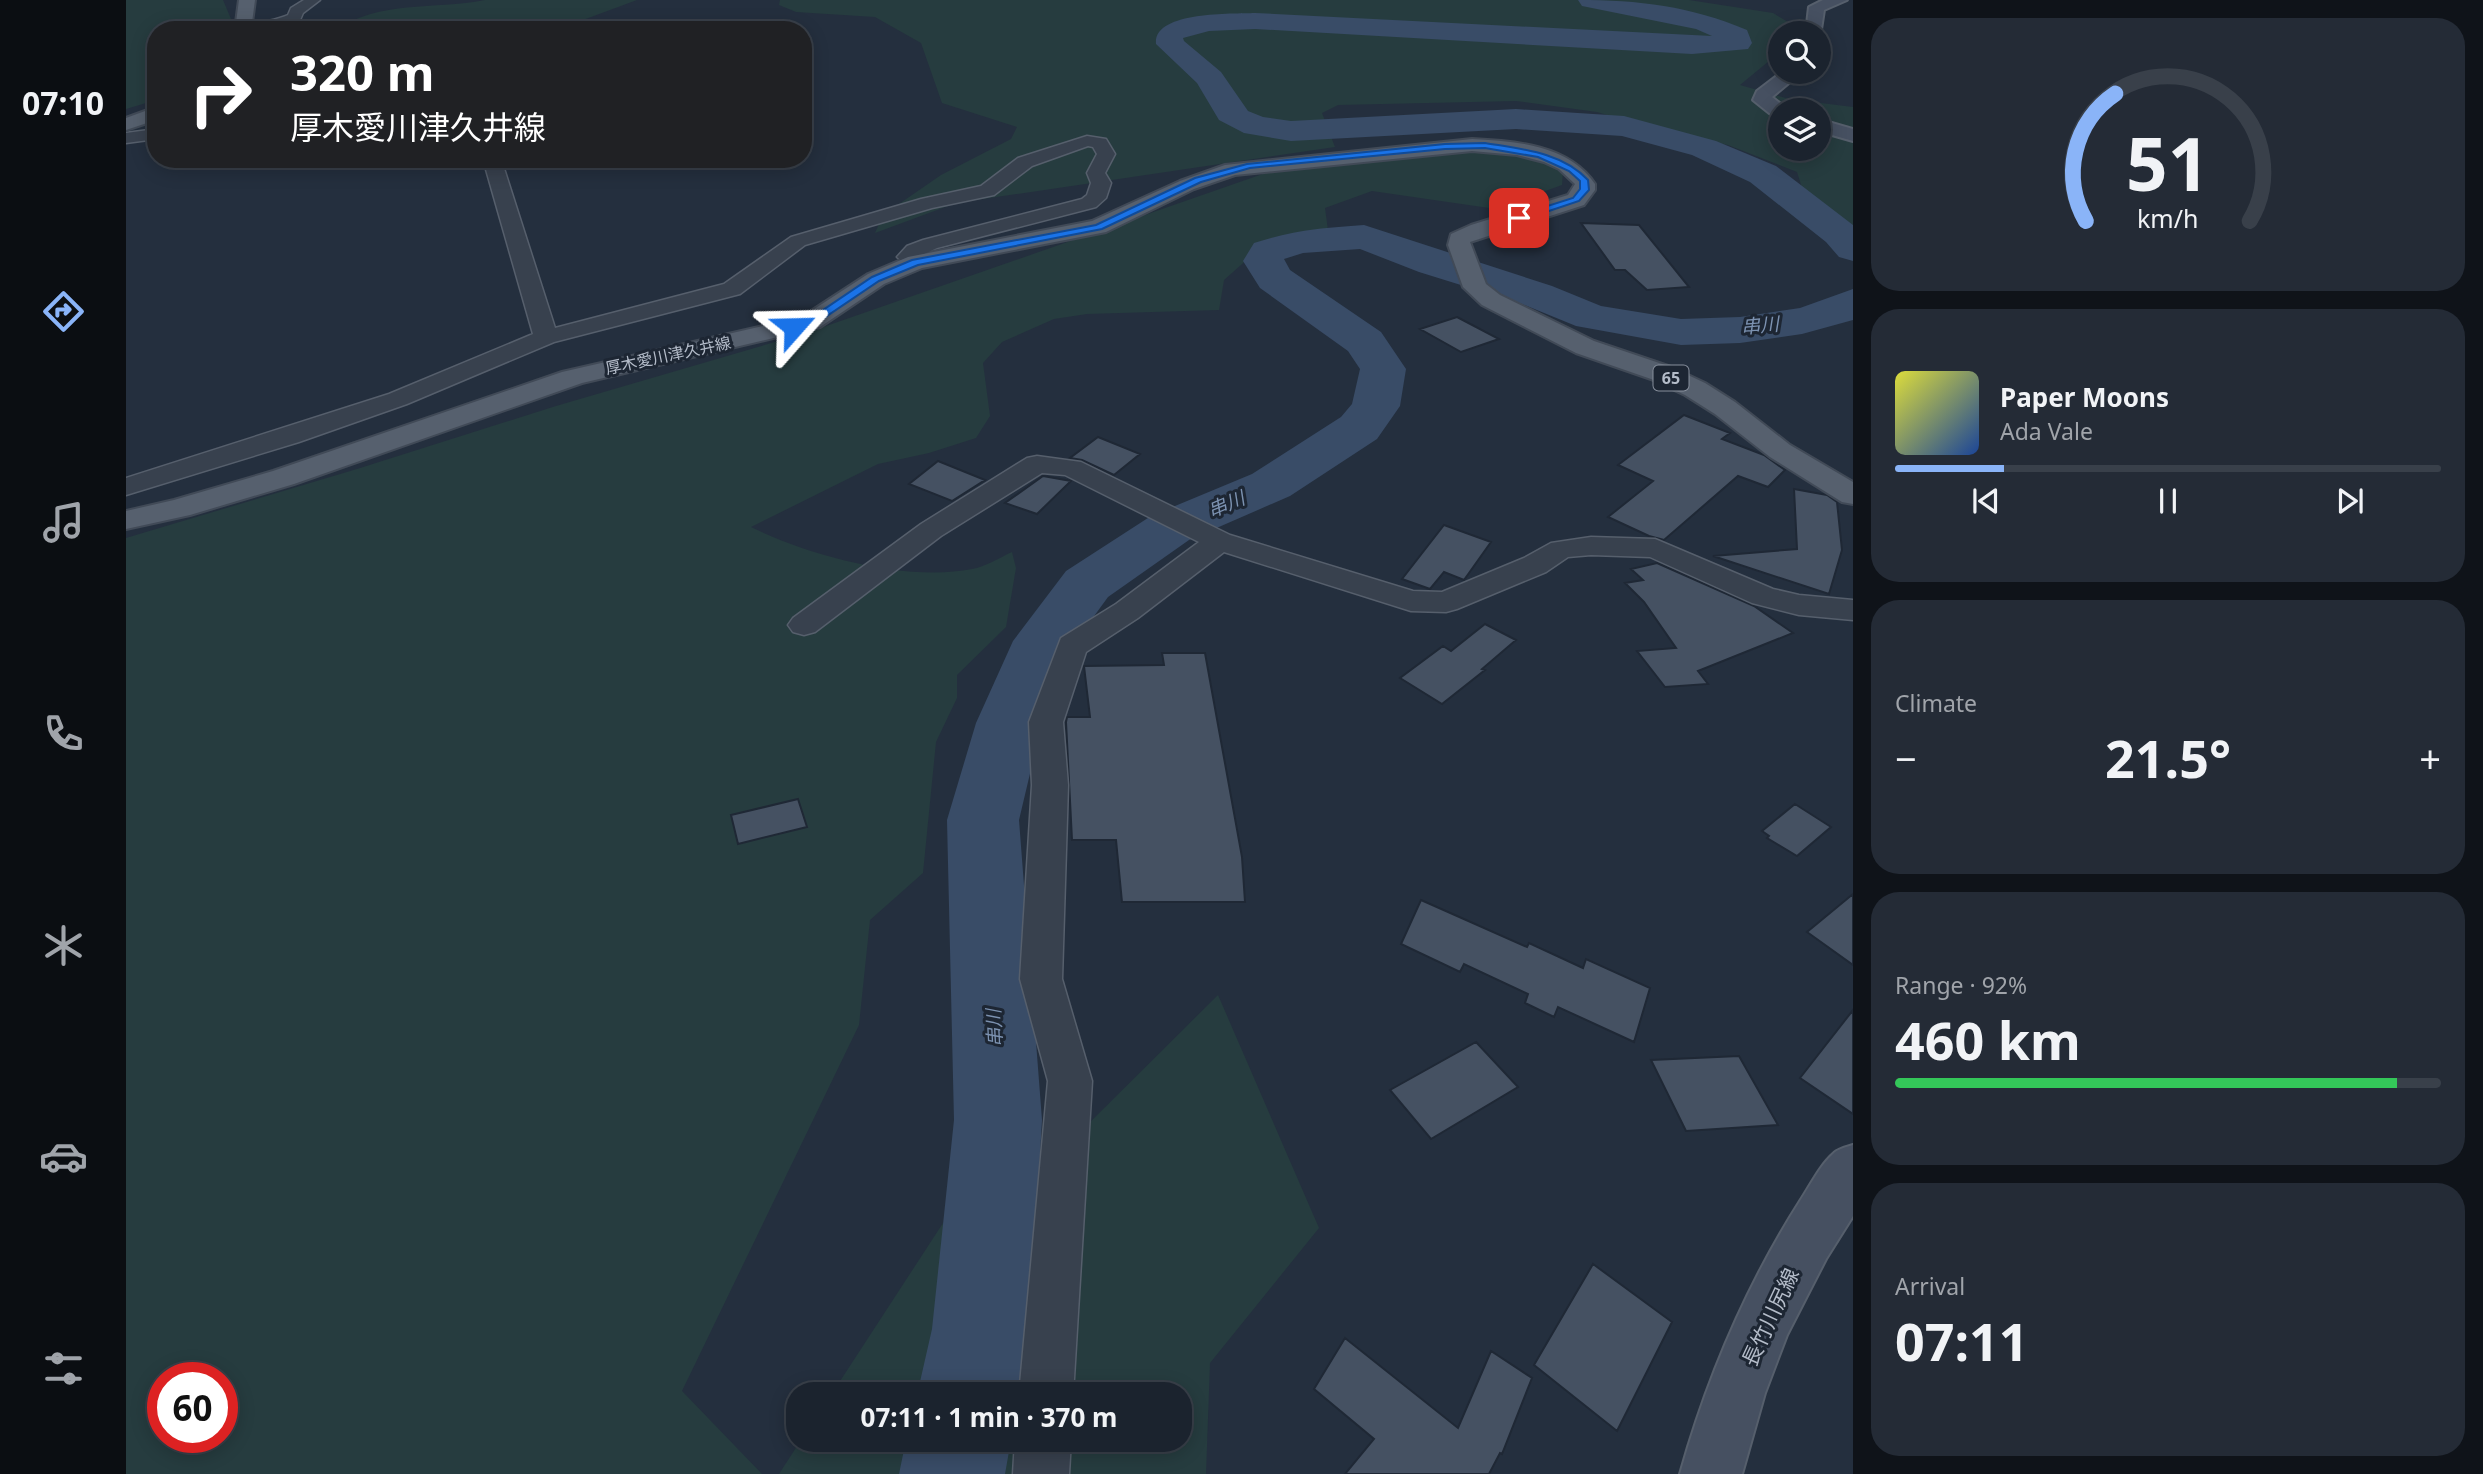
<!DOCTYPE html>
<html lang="en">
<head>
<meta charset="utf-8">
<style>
	body { margin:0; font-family:"Noto Sans","Noto Sans JP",sans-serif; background:#242b36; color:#f1f3f6; height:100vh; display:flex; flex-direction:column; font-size:26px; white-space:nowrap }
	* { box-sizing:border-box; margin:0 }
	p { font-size:23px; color:#a0a4aa }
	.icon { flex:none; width:38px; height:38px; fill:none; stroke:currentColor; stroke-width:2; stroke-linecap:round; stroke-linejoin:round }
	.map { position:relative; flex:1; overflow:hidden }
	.panel { display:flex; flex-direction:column; gap:18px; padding:18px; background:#0f1319; width:630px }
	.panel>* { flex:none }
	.top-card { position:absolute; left:21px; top:21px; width:665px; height:147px; border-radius:28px; box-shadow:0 4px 18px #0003,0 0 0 2px #39404a; background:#202124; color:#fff; overflow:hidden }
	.tools { position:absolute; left:1642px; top:21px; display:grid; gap:14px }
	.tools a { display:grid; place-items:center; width:63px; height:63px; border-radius:50%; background:#1b232e; box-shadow:0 4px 18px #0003,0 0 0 2px #39404a; font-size:35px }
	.speed { position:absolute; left:21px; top:1362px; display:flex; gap:14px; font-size:35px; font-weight:700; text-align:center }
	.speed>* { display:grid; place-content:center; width:91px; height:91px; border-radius:50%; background:#1b232e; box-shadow:0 4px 18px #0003,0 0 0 2px #39404a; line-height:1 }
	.speed .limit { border:10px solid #d22; background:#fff; color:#111 }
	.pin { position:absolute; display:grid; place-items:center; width:60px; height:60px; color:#fff; margin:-30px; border-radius:14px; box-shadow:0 4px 10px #0006 }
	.me { position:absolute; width:77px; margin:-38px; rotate:65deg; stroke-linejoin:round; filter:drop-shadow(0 0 5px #0008) }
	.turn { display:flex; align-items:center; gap:24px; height:147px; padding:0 28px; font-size:32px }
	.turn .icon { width:91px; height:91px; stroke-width:2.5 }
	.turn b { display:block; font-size:49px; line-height:60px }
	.big { font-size:52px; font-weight:700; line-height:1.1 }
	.panel .tile { flex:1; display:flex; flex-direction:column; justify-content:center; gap:10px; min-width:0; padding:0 24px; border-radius:28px; background:#242b36 }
	.panel .dial { align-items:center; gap:0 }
	.dial svg { height:182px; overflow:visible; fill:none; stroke:#39404a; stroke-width:7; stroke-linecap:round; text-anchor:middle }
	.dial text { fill:#f1f3f6; stroke:none }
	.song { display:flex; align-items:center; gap:21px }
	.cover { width:84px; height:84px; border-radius:10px; background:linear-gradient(135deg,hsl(60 70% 55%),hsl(220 70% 35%)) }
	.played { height:7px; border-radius:4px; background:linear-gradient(90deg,#8ab4f8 20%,#39404a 20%) }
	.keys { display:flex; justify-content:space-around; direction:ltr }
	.heat { display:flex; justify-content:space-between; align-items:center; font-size:38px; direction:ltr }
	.charge { height:10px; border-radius:5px; background:linear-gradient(90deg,#34c759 92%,#39404a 0) }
	.trip { position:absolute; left:660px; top:1382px; width:406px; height:70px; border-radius:28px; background:#1b232e; box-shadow:0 4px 18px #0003,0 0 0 2px #39404a; font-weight:700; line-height:70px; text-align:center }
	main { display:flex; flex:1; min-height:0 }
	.menu { display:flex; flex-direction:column; width:126px; justify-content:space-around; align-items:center; background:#0b0e12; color:#a0a4aa }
	.menu .icon { width:49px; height:49px }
	.menu .on { color:#8ab4f8 }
	.menu b { font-size:32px; color:#f1f3f6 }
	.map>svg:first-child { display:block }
	.green { fill:#263c3f; fill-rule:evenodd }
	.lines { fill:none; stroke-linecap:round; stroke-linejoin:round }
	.river { fill:#394c67; fill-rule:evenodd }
	.building { fill:#455162; stroke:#1f2835; stroke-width:2 }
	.minor-casing { stroke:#565f6c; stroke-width:3 }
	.secondary-casing { stroke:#565f6c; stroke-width:4 }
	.primary-casing { stroke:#414a57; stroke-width:4 }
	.minor { fill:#38414e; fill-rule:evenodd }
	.secondary { fill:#465061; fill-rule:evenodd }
	.primary { fill:#56606e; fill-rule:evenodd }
	.route { fill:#1a73e8; stroke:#114b97; stroke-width:2 }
	.labels { text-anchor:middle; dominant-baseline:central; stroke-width:6; stroke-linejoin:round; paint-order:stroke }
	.far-street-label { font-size:16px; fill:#b4bcc9; stroke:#1d2633 }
	.shield { fill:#1d2633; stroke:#878f9c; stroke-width:2 }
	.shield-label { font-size:16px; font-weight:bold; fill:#b4bcc9 }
	.water-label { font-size:19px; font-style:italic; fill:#7c92b1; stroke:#1d2633 }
	.near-street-label { font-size:21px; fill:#b4bcc9; stroke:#1d2633 }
</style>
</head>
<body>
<main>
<nav class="menu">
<b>07:10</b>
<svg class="icon on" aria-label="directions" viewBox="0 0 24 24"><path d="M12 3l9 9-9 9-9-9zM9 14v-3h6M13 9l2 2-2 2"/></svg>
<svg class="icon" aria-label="music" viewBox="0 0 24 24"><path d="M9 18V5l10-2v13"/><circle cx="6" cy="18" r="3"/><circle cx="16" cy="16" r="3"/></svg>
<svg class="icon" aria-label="phone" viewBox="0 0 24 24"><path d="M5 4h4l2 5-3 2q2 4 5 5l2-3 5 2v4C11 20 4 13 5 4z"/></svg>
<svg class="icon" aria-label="climate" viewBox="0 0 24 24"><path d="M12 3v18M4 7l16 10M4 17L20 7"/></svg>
<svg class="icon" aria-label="car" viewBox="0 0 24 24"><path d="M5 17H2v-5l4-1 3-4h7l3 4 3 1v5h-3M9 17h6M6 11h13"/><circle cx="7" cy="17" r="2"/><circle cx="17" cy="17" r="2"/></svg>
<svg class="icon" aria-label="filters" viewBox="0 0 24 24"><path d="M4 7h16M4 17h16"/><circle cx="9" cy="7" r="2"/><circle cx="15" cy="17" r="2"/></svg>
</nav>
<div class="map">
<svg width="1727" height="1474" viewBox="0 0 1727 1474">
	<rect width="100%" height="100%" fill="#242f3e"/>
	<path class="green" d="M0 0H97L108 26 105 30H30V100L0 109Z
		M359 0H511L430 30H210C254 0 307 10 359 0Z
		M654 0H1563L1647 13 1670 27 1667 33H1654V52L1614 85 1663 99 1727 107V239L1677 191 1671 172 1602 145 1527 129 1471 112 1390 101 1212 105 1196 113 1209 147 830 203 749 233 757 215 815 175 885 139 891 127 816 103 795 43 749 17 670 12 653 5ZM1654 110H1692V149H1654Z
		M1352 150 1398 156 1437 170 1436 185 1370 209 1246 191 1199 208 1203 238 1124 257 1098 280 1093 310 961 314 928 319 876 342 857 363 864 416 850 438 803 453 752 464 625 527C684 556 781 582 846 569 859 567 873 558 886 552L890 568 880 627 831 675V698L810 742 797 873 744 920 733 1025 556 1391 636 1474H0V538L231 469 430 406 683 332 1160 166ZM37 1377H96V1437H37Z
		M1092 995 1193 1228 1084 1363 1080 1474H653L675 1440H1054V1395H705L819 1220 933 1153Z"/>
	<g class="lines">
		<path class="river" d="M1452 0C1513 0 1564 6 1621 30L1626 43 1622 49 1566 54 1129 29 1083 31 1057 38 1058 41 1095 72 1122 111 1137 117 1165 121 1390 109 1498 116 1590 141 1650 166 1727 225V261L1713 257 1700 242 1624 182 1566 155 1496 136 1390 129 1165 141 1118 133 1093 120 1071 83 1030 44C1027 11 1106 14 1129 13L1586 36 1570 29 1456 6Z
			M1238 225 1426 286 1475 306 1555 319 1614 317 1674 308 1727 289V320L1676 334 1614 343 1555 345 1450 326 1396 304 1293 272 1234 249 1177 253 1158 259 1164 270 1255 332 1280 369 1274 406 1251 439 1164 496 1063 540 982 597 947 645 916 723 893 820 916 1120 904 1329 893 1395H791L806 1329 828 1120 821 820 850 723 887 641 940 571 1025 516 1126 474 1215 417 1226 404 1234 369 1222 351 1134 288 1117 261 1128 243C1169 230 1196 228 1238 225Z
			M780 1440H885L879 1474H773Z"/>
	</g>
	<path class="building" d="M1455 223 1513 225 1563 287 1521 290 1499 270H1489Z
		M1331 317 1373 339 1335 352 1294 329Z
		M1558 415 1604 433 1596 439 1638 455 1659 470 1642 487 1612 476 1538 540 1523 536 1482 517 1527 481 1492 465Z
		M972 437 1014 454 988 475 956 460 944 458Z
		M812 461 859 480 826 501 783 484Z
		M917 476 945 481 911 514 879 503Z
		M1668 489 1701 495 1711 502 1716 550 1703 594 1587 556 1671 549Z
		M1318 525 1365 542 1338 580 1318 572 1304 589 1276 579Z
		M1531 563 1628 606 1667 633 1572 671 1582 684 1539 687 1511 651 1550 648 1518 602 1499 583 1517 580 1505 569Z
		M1359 624 1390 640 1356 669 1359 670 1316 704 1274 678 1317 646 1325 651Z
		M1036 653H1079L1116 857 1119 902H996L990 840H946L940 722 941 717H964L958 666 1038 665Z
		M672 799 681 827 612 844 605 815Z
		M1669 804 1705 827 1671 856 1641 838 1643 836 1636 831Z
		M1727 894V965L1681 932Z
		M1295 900 1401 947 1403 943 1457 968 1460 959 1524 988 1508 1042 1432 1007 1428 1017 1399 1003 1402 994 1338 964 1334 972 1275 944Z
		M1727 1010V1114L1674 1078Z
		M1350 1042 1392 1087 1305 1139 1264 1090Z
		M1613 1056 1652 1125 1560 1131 1525 1060Z
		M1467 1264 1546 1322 1491 1431 1408 1365Z
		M1219 1338 1332 1428 1365 1351 1406 1378 1376 1454 1374 1453 1363 1474H1219L1248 1439 1188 1389Z"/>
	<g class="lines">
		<g class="minor-casing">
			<path id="minor" d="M178 0H194L177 13 174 20 152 30H116C125 23 149 21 162 15L165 8Z
				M30 129V139L0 143V133Z
				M961 136 980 139 989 154 979 173 985 183 980 198 970 207 811 248 794 256 801 262 798 267H782L771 257 781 246 797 240 956 199 961 195 965 183 961 173 971 154 967 147 962 146 906 166 868 195 806 208 679 245 614 294 428 342 281 404 173 442 0 495V478L263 394 407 334 357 159H375L429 328 598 284 665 237 795 199 855 186 892 158Z
				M911 456 955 462 1104 535 1287 591 1316 592 1398 558 1425 543 1465 537 1529 539 1647 589 1673 595 1727 600V620L1673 615 1626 603 1524 557 1465 555 1442 557 1420 572 1331 609 1320 612 1285 611 1098 552 1012 618 960 652 937 722 942 785 936 979 966 1081 947 1395H893L922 1081 894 979 906 785 903 722 935 638 990 604 1073 542 939 475 916 473 815 536 689 632 678 635 667 632 662 625 667 618 795 524 901 458Z
				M889 1440H945L943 1474H887Z"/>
		</g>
		<g class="secondary-casing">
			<path id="secondary" d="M1697 0H1721L1698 10 1694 36 1692 33H1680L1683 7Z
				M1656 72H1676L1646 97 1662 110H1654V118L1647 116 1627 100 1631 91Z
				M1692 119 1727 129V141L1692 131Z
				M1727 1145V1216L1700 1259 1661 1335 1639 1393 1616 1474H1554C1581 1378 1620 1286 1674 1201 1684 1186 1694 1165 1708 1153 1712 1149 1721 1147 1727 1145Z"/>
		</g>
		<g class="primary-casing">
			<path id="primary" d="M113 0H129L125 30H109Z
				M30 107V120L0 130V118Z
				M1346 139C1390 141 1443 145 1469 184V190L1458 205 1344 242 1360 284 1374 295 1468 341 1545 367 1579 383 1609 402 1664 445 1727 482V504L1716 502 1644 457 1589 414 1559 395 1525 379 1450 353 1356 305 1337 287 1322 245 1325 234 1345 225 1442 195 1449 184 1433 169 1418 162 1391 155 1346 151 1109 175 1068 189 980 232 796 268 758 284 694 327 456 383 168 484 64 515 0 529V511L48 500 147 471 436 372 676 317 742 274 782 257 966 221 1054 181 1099 165Z"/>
		</g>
		<use href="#minor" class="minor"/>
		<use href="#secondary" class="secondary"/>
		<use href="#primary" class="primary"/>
	</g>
	<path class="route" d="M1359 143C1395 149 1436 152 1462 180L1463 190 1453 201 1393 221 1389 218 1390 216 1447 198 1454 189V181L1443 171 1412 157 1359 148 1319 149 1124 168 1075 182 976 229 792 265 753 281 689 324 668 331 663 327 682 320 746 277 786 260 970 225 1069 178 1121 164 1319 144Z"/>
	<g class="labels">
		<g class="far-street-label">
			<text transform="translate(542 355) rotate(-12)">厚木愛川津久井線</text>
		</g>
		<rect class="shield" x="1527.5" y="365.5" width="35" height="25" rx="5"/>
		<g class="shield-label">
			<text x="1545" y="378">65</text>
		</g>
		<g class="water-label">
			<text transform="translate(1634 325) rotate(-5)">串川</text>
			<text transform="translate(1100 504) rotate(-23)">串川</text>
			<text transform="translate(868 1028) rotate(-93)">串川</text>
		</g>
		<g class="near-street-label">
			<text transform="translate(1644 1317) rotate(-65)">長竹川尻線</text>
		</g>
	</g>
</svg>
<div class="tools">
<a><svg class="icon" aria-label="search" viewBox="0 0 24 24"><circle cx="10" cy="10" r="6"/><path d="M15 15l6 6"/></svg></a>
<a><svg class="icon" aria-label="layers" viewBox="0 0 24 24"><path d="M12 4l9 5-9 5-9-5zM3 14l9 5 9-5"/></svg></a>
</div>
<div class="speed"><div class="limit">60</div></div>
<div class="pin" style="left:1393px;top:218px;background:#d93025"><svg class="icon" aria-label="arrive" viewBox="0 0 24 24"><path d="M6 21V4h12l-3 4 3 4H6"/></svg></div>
<svg class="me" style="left:668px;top:327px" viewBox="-20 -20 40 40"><path d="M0-17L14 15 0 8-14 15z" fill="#1a73e8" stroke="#fff" stroke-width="4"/></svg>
<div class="trip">07:11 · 1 min · 370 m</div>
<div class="top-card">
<div class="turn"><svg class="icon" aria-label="right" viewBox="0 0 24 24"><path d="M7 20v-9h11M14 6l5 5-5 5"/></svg><div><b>320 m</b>厚木愛川津久井線</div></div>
</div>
</div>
<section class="panel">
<div class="tile dial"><svg viewBox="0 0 100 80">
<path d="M14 69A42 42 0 1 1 86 69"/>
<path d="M14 69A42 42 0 0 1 27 13" stroke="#8ab4f8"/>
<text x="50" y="56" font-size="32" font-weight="700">51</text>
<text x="50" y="72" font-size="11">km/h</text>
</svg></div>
<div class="tile">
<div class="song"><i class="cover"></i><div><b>Paper Moons</b><p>Ada Vale</p></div></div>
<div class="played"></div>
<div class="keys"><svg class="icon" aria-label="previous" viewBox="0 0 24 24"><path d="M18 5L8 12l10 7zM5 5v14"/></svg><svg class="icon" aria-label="pause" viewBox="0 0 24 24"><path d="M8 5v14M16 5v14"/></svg><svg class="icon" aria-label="next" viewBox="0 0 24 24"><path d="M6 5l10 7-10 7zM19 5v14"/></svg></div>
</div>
<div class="tile"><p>Climate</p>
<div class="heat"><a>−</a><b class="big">21.5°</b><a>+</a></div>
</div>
<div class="tile"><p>Range · 92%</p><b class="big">460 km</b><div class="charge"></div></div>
<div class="tile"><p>Arrival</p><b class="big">07:11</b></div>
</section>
</main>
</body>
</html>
